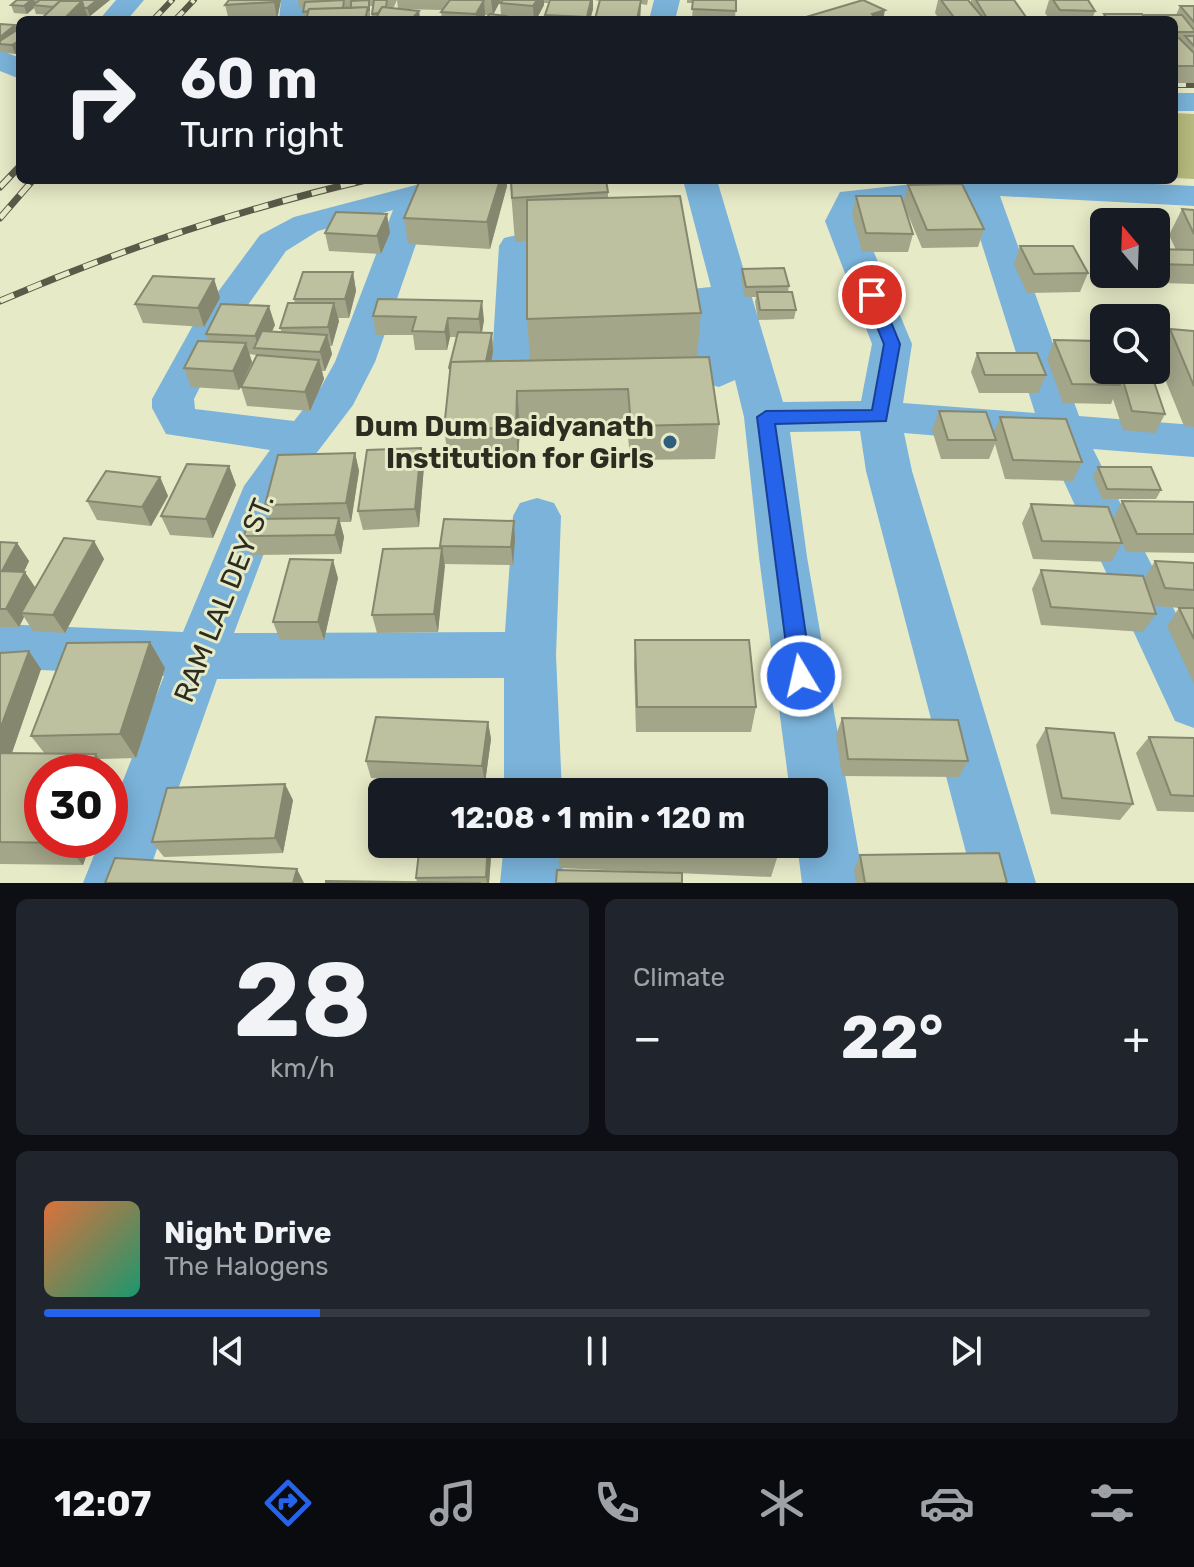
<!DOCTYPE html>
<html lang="en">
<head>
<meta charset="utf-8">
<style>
	body { margin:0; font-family:Rubik,sans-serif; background:#20242c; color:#f1f3f6; height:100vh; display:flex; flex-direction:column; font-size:30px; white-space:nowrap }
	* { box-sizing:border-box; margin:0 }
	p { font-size:26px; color:#9ea1a6 }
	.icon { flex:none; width:44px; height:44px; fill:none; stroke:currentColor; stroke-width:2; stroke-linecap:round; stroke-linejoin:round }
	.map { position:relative; height:883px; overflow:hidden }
	.side { display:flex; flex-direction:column; gap:16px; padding:16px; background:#0d0f14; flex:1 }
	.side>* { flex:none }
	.hud { position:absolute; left:16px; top:16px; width:1162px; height:168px; border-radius:12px; box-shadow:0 4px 20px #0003; background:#171b24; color:#f1f3f6; overflow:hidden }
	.needle { width:52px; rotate:341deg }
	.tools { position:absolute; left:1090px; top:208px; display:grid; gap:16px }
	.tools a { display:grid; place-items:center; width:80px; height:80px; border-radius:12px; background:#171b24; box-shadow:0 4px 20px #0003; font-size:40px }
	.speed { position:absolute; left:24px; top:754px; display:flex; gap:16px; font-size:40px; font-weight:700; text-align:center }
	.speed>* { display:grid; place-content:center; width:104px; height:104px; border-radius:50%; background:#171b24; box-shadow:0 4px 20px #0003; line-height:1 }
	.speed .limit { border:12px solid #d22; background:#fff; color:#111 }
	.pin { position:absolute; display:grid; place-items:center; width:68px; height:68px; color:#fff; margin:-34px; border:4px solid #fff; border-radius:50%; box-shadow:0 2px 8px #0007 }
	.me { position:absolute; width:88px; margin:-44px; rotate:351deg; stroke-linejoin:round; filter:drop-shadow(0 0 6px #0008) }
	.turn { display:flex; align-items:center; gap:28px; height:168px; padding:0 32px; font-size:36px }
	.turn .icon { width:104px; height:104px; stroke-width:2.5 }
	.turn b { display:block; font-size:56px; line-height:68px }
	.big { font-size:60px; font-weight:700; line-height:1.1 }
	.side .tile { flex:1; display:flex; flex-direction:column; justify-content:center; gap:12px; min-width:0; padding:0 28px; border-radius:12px; background:#20242c }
	.side .dial { align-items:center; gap:0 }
	.dial b { font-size:104px; line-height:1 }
	.song { display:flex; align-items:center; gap:24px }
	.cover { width:96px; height:96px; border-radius:12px; background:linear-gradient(135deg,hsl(20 70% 55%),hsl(160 70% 35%)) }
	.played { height:8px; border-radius:4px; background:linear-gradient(90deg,#2563eb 25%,#363941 25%) }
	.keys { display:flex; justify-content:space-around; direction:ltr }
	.heat { display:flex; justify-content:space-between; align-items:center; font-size:44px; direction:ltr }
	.side .tiles { flex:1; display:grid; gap:16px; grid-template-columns:1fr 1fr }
	.tile:last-child { grid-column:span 2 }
	.trip { position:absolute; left:368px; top:778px; width:460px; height:80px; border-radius:12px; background:#171b24; box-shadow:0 4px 20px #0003; font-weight:700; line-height:80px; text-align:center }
	.tab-bar { display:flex; height:128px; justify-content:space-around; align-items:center; background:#090b0e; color:#9ea1a6 }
	.tab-bar .icon { width:56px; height:56px }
	.tab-bar .current { color:#2563eb }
	.tab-bar b { font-size:36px; color:#f1f3f6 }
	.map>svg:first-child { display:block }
	.green { fill:#b7bb7e }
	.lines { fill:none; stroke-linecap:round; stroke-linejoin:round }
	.minor { fill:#7bb3da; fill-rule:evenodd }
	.rail-far1-casing { stroke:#595a48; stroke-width:6 }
	.rail-casing { stroke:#595a48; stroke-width:7 }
	.rail-far1 { stroke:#e7eac7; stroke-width:4; stroke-dasharray:12; stroke-linecap:butt }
	.rail { stroke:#e7eac7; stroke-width:5; stroke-dasharray:15; stroke-linecap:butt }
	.wall { fill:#a3a689 }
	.shaded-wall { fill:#85876f }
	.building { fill:#bec19f; stroke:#85876f; stroke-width:2 }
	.route { fill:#2563eb; stroke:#184099; stroke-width:2 }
	.poi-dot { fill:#2f5f7d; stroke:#e7eac7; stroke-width:3 }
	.labels { text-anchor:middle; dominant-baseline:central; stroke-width:6; stroke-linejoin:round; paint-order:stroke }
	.poi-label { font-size:28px; font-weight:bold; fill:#2c2d20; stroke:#e7eac7; text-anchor:end }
	.street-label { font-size:28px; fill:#2c2d20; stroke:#e7eac7 }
</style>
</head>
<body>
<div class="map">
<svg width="1194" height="883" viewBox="0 0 1194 883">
	<rect width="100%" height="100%" fill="#e7eac7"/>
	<path class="green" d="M1174 113 1194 114V179L1174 178Z"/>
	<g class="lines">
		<path class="minor" d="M116 0H144L127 20H99Z
			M281 0H307L305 20H279Z
			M654 0H680L675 20H649Z
			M0 50 20 58V79L0 71Z
			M1174 93H1194V111H1174Z
			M435 180H493L488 187 431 201 375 362 353 405 287 492 234 633 505 632 513 516 520 503 537 498 554 503 561 516 556 655 562 792H504V678L217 679 145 883H83L100 840H110V814L164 676 0 668V624L183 632 244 486 270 450 166 434 152 408V399L192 327 260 235 294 217ZM393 210 335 362 321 387 294 421 195 409 194 399 224 339 286 251 318 231Z
			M683 180H717L783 402 861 401 872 344 825 221 840 192 949 180H1080L1194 186V206L1000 196 1079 416 1194 425V457L1093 449 1194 649V728L1175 721 1047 445 904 433 912 471 1036 883H974L866 471 860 431 790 432 807 557 864 883H802L797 844H814V792H790L759 557 744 417 735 380 719 387 704 383 698 373 685 297 691 289 711 287ZM967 197 1035 413 903 403 912 344 861 221 865 209 912 206Z
			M517 235 530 238 535 246 533 362 556 361 571 365 577 375 571 385C547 391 521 392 497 386L491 376 499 246 504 238Z
			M504 844H564L562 883H500Z"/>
		<g class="rail-far1-casing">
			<path id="rail-far1" d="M153 20 172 0
				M175 20 194 0
				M1174 85H1194"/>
		</g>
		<g class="rail-casing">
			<path id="rail" d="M0 187 20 166
				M0 218 33 180
				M0 301C119 250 240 209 366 180"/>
		</g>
		<use href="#rail-far1" class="rail-far1"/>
		<use href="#rail" class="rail"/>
	</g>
	<path class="wall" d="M17 0H110L90 16H87L88 17 36 14 34 8 27 14 14 13 11 5Z
		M229 0H281L277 19 229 20 225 5Z
		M298 0H397L394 7 388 8 398 9 397 0H501L493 14 501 15 500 3 503 0H549L548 3H544V5L536 20H485L489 15H485L483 20H442L441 12 443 10 400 9 419 11 420 20H372V14L373 6H370V20H305L303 12 304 7 299 8Z
		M550 0H593V9L590 20H545V15Z
		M594 0H648L647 5 641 4 640 20H595L599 1Z
		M687 0H736L735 20H692L693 3H687Z
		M938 0H968L971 3V0H1014L1028 20H940L935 13Z
		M1049 0H1088L1095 11 1092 20H1050L1045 13Z
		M1180 6H1194V83H1174V20H1102L1104 14 1144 17 1145 15H1176Z
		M0 24 15 25 17 30 20 28V51L15 54 0 52Z
		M510 180 608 192V198L701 313 697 357 719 424 715 459 630 460 627 423 520 425 518 463 449 464 444 429 450 374 449 368 457 337H450L447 350H415L413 335H376L373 316 378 299 484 320 482 333H492L493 352 492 361 530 360 527 319V241L515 242Z
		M908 185 984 229 978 247 922 248 903 203Z
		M507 186 490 249 408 244 404 218Z
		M856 196 913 234 908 252H862L852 214Z
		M1182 209 1194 210V284L1130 282 1126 274H1156V249L1176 250 1169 235Z
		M325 233H390L381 254 329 251Z
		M1020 246 1088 273 1080 292 1027 293 1014 265Z
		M742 269 789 286 788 292 796 310 794 319 758 320 755 302 756 297H745L741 279Z
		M353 272 356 291 349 318H338L339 321 332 346H330L332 354 325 371H322L324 379 310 411 247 406 241 387 256 357V355L249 354 252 362 239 390 191 387 184 368 208 342 206 334 275 325 271 332 282 333 280 328 295 303 294 299Z
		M214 279 220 298 204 327 143 323 135 304Z
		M1170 329 1194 331V427L1184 426 1156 357Z
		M1054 340 1104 370H1150L1165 414 1155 433 1123 430 1113 399 1111 404 1063 403 1047 359Z
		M977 353 1046 375 1038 393H979L971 372Z
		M939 411 994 432 1000 417 1082 462 1073 481 1005 479 995 444 989 459H941L932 430Z
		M421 448 424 466 419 527 363 530 358 511Z
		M355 453 359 471 351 522H340L344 537 341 554 251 555 244 536 270 519 265 505Z
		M229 466 236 485 213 538 170 535 161 516Z
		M1098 467 1161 490 1156 499H1102L1093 476Z
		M160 477 168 496 151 526 97 520 87 501Z
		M1122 501 1194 502V553L1126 552 1118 533 1122 543 1111 562 1033 559 1022 523 1031 504 1113 519Z
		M515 539 513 565 444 564 438 632 377 633 372 615 440 548V546Z
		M94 541 104 559 65 633 33 631 24 617 19 627H0V542L17 543 29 561 24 572 35 588Z
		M1155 561 1194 563V684L1167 626 1179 608H1181L1153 606 1144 579Z
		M1041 570 1156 614 1143 632 1041 625 1032 589Z
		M338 578 324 640H280L273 622Z
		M635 640 756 707 751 732H636L634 666Z
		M150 642 165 668 136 758 100 759 109 772 92 840 83 865 0 864V653L41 669 12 753 45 754 31 736Z
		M842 718 968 761 959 777 842 776 836 735Z
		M488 722 491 739 485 783 371 778 366 761Z
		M1046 728 1133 804 1120 820 1051 814 1036 745Z
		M1149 737 1194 738V812L1157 811 1136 753Z
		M293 800 283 853 164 857 152 842Z
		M492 844 489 883H326L417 882 416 878Z
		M558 844 778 855 771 877 559 868Z
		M860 855 1007 883H856L854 870Z"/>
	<path class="shaded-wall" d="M31 0H34L37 5H33L34 8 27 14 24 6Z
		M97 0H110L90 16 87 8Z
		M274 0H281L277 19 274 2Z
		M484 0 485 16 483 20H476V14Z
		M491 0H501L493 15Z
		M537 0H544V5L536 20H534L533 6Z
		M591 0H593V9L590 20H587Z
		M641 0 640 20H637Z
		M82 1 88 17 85 20H63Z
		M885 10 883 20H871L872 14Z
		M419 11 420 20H411Z
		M15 25 19 33 0 44V37Z
		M20 40V51L15 54 12 45Z
		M500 180H507V186L490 249 487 222Z
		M387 214 390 233 381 254 377 236Z
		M353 272 356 291 349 318 345 299Z
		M214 279 220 298 204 327 198 308Z
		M482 301 484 320 481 337 479 319Z
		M334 303 339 321 332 346 328 327Z
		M269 306 275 325 264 349 259 348 255 336Z
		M448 318 450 337 447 350 445 332Z
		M492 333 493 352 486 389 484 370Z
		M327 335 332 354 325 371 320 352Z
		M246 343 252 362 239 390 233 371Z
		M319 360 324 379 310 411 305 392Z
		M517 391 520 425 518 463 516 428Z
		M421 448 424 466 419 527 415 509Z
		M355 453 359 471 351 522 346 503Z
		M229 466 236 485 213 538 206 519Z
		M160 477 168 496 151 526 142 507Z
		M339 518 344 537 341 554 335 535Z
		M514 521 515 539 513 565 511 547Z
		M94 541 104 559 65 633 53 615Z
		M17 543 29 561 15 590 2 571Z
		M442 548 445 566 438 632 434 614Z
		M333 560 338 578 324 640 318 622Z
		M25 572 37 590 21 613 24 617 19 627 6 609Z
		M150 642 165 668 136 758 120 734Z
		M29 651 41 669 7 767 0 759V729Z
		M488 722 491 739 485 783 482 766Z
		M96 754 109 772H90Z
		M110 773 114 778 110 789Z
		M285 784 293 800 283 853 275 838Z
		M65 840H92L83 865 64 843Z
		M488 844H492L489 883H487L486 877Z
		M297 869 304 883H293Z"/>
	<path class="building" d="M17 0H31L24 6 11 5Z
		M40 0H67L60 1 53 7 33 5Z
		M72 0H97L87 8H84L82 1H71Z
		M229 0H274V2L225 5Z
		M344 0 343 8 309 9 308 11 303 12 305 2Z
		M369 0V11L368 7 351 8V1Z
		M374 0H387L386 7H382L378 13 372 14Z
		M450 0H484L476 14 441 12Z
		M503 0H537L533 6 500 3Z
		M550 0H591L587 17 545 15Z
		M600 0H641L637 20 595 19Z
		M693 0H736V11L692 9Z
		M863 0 885 10 872 14 876 20H796Z
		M941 0H968L985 20H956Z
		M976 0H1014L1028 20H988Z
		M1053 0H1088L1095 11 1060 10Z
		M60 1H82L63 20H40Z
		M1180 6H1194V22Z
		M368 7 365 20H306L309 9Z
		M382 7 419 11 411 20H375Z
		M490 14 506 16 502 20H484Z
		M1104 14H1142L1146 20H1108Z
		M1145 15H1182L1194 30V32H1174V20H1149Z
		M0 24 15 25 0 37Z
		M20 28V40L12 45 0 44V41Z
		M1185 36H1194V46Z
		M1174 38H1179L1194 53V66H1174Z
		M420 180H500L487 222 404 218Z
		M511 180H606L608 192 512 198Z
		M962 184 984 229 927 230 908 185Z
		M680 196 701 313 527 319V200Z
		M856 196H901L913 234 866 233Z
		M1182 209 1194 210V234Z
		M336 212 387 214 377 236 325 233Z
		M1020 246H1073L1088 273 1034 274Z
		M1156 249 1194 250V265L1156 264Z
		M784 268 789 286 746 287 742 269Z
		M303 272H353L345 299H294Z
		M153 276 214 279 198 308 135 304Z
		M757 292H792L796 310H760Z
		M378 299 482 301 479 319 448 318 445 332 412 331 416 317 373 316Z
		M288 303H334L328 327 280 328Z
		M221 304 269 306 255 336 206 334Z
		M1170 329 1194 331V386Z
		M262 331 327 335 320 352 254 348Z
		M458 332 492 333 486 361 451 362 450 369 449 368Z
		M1054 340 1100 341 1104 350V370H1113L1120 385 1072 384Z
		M198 341 246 343 233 371 184 368Z
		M977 353H1037L1046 375H985Z
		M257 355 319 360 305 392 241 387Z
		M709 357 719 424 631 426 628 389 517 391 516 428 444 429 451 362Z
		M1120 370H1150L1165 414 1132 411Z
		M939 411 986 412 996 440H948Z
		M1000 417 1066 419 1082 462 1013 460Z
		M421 448 415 509 358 511 367 450Z
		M355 453 346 503 265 505 278 455Z
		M187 464 229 466 206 519 161 516Z
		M1098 467H1151L1161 490 1107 489Z
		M106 471 160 477 142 507 87 501Z
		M1122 501 1194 502V534H1137Z
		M1031 504 1108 507 1122 543 1042 541Z
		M339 518 335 535 244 536 249 519Z
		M444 519 514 521 511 547 440 546Z
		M64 538 94 541 53 615 21 613Z
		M0 542 17 543 2 571 25 572 6 609H0Z
		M442 548 434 614 372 615 383 549Z
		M290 559 333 560 318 622H273Z
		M1155 561 1194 563V590L1165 588Z
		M1041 570 1143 576 1156 614 1051 607Z
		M1179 608H1194V639Z
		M635 640H749L756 707H637Z
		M150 642 120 734 31 736 67 643Z
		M29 651 0 729V653Z
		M376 717 488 722 482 766 366 761Z
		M842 718 958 720 968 761 848 759Z
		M1046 728 1114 733 1133 804 1062 798Z
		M1149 737 1194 738V796L1171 795Z
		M0 753 96 754 90 772H42V840H65L64 843 0 842Z
		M285 784 275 838 152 842 167 788Z
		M426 784H492L491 792H425Z
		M562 785 731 792H561Z
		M420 844H488L486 877 416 878Z
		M558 844H777L778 855 557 846Z
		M999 853 1007 883H865L860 855Z
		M115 858 297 869 293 883H105Z
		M557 870 682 873V883H556Z
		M326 881 481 883H326Z"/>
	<path class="route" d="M872 290 880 295 900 344 886 421 775 424 812 676 809 683 801 685 794 683 790 676 757 417 766 411 872 410 884 344 864 295Z"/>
	<circle class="poi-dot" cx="670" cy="442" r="8"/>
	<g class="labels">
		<g class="poi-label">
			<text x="654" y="426">Dum Dum Baidyanath<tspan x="654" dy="32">Institution for Girls</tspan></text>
		</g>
		<g class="street-label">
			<text transform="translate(224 598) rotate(-68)">RAM LAL DEY ST.</text>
		</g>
	</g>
</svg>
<div class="tools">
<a><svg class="needle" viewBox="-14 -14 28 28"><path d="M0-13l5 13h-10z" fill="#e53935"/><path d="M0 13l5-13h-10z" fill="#9ea1a6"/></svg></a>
<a><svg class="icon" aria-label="search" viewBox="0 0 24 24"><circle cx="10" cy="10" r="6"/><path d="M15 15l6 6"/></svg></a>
</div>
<div class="speed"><div class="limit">30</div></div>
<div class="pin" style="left:872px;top:295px;background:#d93025"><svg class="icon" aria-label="arrive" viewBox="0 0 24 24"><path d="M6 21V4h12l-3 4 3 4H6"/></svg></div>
<svg class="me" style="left:801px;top:676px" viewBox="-20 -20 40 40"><circle r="17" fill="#2563eb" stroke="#fff" stroke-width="3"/><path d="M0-11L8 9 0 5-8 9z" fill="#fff"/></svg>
<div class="trip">12:08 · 1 min · 120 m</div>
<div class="hud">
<div class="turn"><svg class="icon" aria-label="right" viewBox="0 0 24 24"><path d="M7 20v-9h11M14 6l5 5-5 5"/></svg><div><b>60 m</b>Turn right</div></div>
</div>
</div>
<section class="side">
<div class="tiles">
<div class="tile dial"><b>28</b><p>km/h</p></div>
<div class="tile"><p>Climate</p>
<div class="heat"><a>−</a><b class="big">22°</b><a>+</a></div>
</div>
<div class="tile">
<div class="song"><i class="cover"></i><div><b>Night Drive</b><p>The Halogens</p></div></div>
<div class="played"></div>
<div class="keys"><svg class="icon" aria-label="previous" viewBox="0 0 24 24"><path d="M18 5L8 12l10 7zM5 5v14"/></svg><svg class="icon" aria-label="pause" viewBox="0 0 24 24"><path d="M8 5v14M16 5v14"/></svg><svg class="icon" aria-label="next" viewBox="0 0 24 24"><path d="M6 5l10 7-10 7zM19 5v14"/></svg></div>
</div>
</div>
</section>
<nav class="tab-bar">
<b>12:07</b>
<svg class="icon current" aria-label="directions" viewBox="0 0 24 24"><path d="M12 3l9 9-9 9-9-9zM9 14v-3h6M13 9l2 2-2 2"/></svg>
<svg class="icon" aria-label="music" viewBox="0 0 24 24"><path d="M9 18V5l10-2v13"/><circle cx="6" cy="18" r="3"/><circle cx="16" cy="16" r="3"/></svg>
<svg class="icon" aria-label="phone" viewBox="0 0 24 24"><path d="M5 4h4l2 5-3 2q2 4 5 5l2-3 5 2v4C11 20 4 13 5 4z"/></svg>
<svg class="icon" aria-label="climate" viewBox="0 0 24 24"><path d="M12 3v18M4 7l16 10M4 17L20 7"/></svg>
<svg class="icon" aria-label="car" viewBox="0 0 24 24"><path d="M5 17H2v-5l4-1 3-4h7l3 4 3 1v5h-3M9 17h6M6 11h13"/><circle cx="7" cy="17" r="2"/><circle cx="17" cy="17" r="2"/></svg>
<svg class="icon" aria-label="filters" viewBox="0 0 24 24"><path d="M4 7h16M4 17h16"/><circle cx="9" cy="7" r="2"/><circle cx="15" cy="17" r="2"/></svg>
</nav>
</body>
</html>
